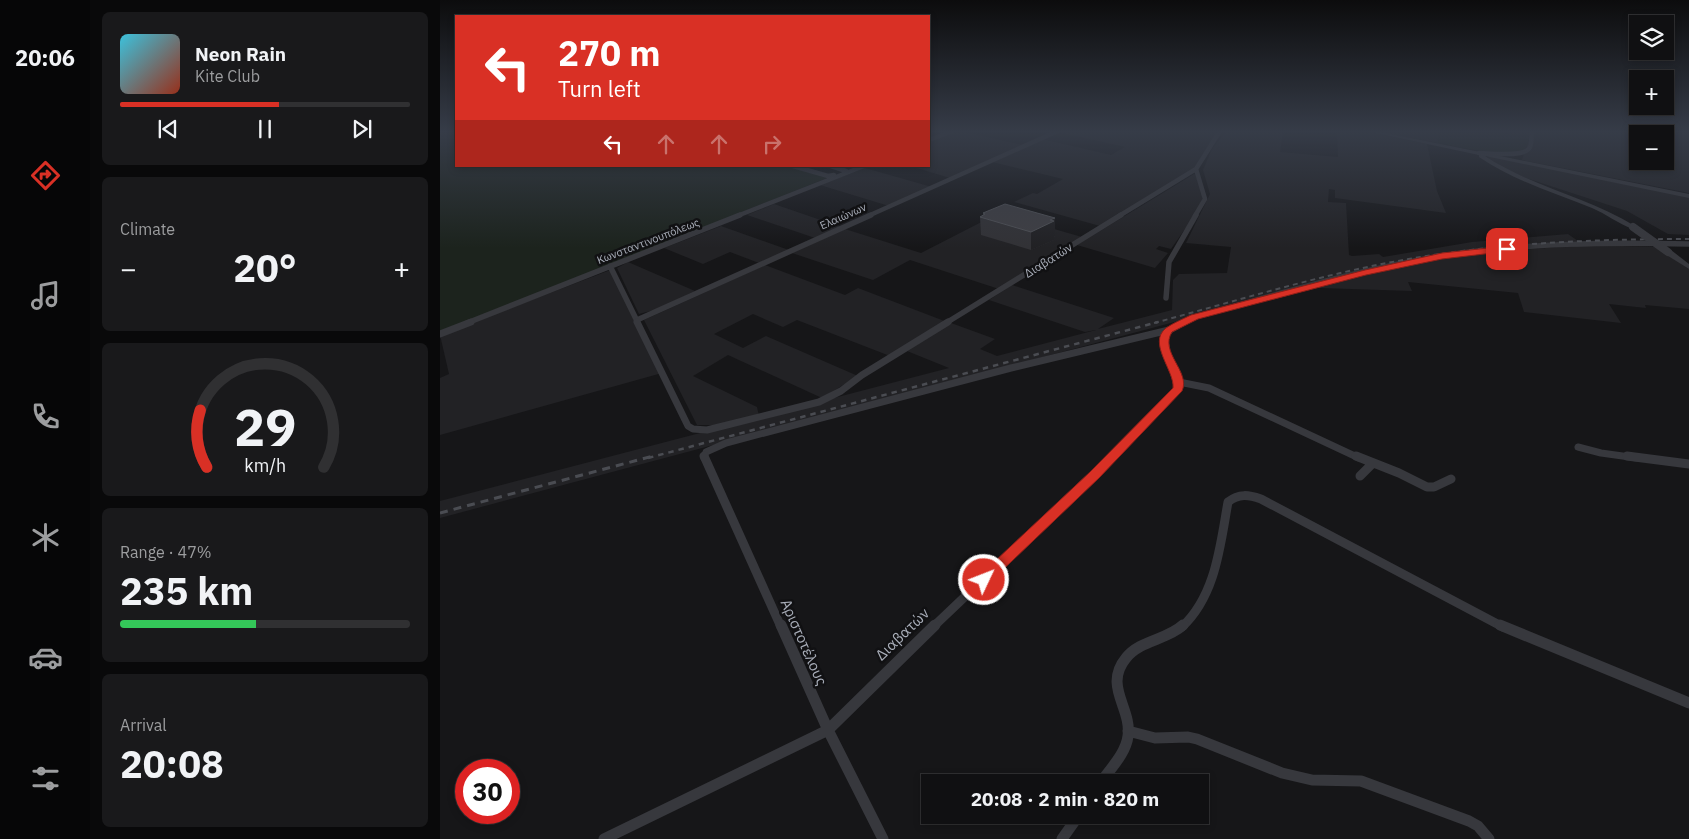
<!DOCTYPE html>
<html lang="en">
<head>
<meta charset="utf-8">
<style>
	body { margin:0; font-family:"IBM Plex Sans",sans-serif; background:#19191b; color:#f1f3f6; height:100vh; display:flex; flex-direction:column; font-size:19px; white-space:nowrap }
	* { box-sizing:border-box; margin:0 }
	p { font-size:16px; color:#9c9d9f }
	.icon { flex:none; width:28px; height:28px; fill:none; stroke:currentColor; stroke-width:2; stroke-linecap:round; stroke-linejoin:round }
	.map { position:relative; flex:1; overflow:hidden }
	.side { display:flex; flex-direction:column; gap:12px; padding:12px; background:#09090a; width:350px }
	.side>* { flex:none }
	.hud { position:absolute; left:15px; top:15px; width:475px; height:152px; border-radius:0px; box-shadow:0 2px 8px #0003,0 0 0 1px #303032; background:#d93025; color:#fff; overflow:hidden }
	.buttons { position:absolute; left:1189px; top:15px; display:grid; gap:10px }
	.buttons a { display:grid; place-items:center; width:45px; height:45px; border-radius:0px; background:#101012; box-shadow:0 2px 8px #0003,0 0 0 1px #303032; font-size:25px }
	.speed { position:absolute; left:15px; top:759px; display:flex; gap:10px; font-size:25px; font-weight:700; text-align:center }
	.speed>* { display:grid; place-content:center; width:65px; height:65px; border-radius:50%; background:#101012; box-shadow:0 2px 8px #0003,0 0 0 1px #303032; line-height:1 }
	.speed .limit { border:8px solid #d22; background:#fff; color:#111 }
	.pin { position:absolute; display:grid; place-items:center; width:42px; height:42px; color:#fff; margin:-21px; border-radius:10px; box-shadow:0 2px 8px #0006 }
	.me { position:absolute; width:55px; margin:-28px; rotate:47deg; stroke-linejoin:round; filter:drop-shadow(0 0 4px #0008) }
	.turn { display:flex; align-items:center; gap:18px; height:105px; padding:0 20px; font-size:22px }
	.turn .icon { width:65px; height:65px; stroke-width:2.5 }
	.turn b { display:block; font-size:35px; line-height:42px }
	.lanes { display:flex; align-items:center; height:48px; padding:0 20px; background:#0003; justify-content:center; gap:25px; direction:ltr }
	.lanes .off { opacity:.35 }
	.big { font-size:38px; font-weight:800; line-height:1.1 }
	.side .card { flex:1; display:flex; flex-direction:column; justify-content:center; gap:8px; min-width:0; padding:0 18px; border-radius:8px; background:#19191b }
	.side .dial { align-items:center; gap:0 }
	.dial svg { height:130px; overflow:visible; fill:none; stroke:#303032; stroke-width:7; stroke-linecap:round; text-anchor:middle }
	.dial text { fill:#f1f3f6; stroke:none }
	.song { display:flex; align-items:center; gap:15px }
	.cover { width:60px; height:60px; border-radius:8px; background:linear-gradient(135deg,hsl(190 70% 55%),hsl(10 70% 35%)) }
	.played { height:5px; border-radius:2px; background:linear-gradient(90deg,#d93025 55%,#303032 55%) }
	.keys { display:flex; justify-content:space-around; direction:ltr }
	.heat { display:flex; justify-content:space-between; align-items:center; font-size:28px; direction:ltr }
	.charge { height:8px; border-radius:4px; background:linear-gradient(90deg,#34c759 47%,#303032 0) }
	.trip { position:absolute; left:481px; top:774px; width:288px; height:50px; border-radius:0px; background:#101012; box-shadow:0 2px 8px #0003,0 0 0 1px #303032; font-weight:800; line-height:50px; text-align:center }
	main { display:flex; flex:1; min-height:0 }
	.menu { display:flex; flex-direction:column; width:90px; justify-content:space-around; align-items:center; background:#060607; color:#9c9d9f }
	.menu .icon { width:35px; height:35px }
	.menu .on { color:#d93025 }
	.menu b { font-size:22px; color:#f1f3f6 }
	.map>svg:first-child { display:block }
	.built { fill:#222225; fill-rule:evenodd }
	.green { fill:#1c231d }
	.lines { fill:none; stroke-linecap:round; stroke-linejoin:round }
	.minor-far4 { stroke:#37383d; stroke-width:4.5 }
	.minor-far3 { stroke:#37383d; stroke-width:5.5 }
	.minor-far2 { stroke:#37383d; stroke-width:7 }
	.minor-far1 { stroke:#37383d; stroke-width:9 }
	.minor { stroke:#37383d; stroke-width:11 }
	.tertiary { fill:#37383d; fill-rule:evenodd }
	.rail-far2 { stroke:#4a4c52; stroke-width:2; stroke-dasharray:5 4; stroke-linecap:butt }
	.rail-far1 { stroke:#4a4c52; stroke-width:2.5; stroke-dasharray:5.5 5; stroke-linecap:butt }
	.rail { stroke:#4a4c52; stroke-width:3; stroke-dasharray:8 6; stroke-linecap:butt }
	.tertiary-bridge { stroke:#37383d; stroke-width:8 }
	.wall { fill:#323236 }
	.shaded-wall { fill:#212124 }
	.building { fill:#3f3f44; stroke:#4f5156 }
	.route { fill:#d93025; stroke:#8d1f18 }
	.labels { text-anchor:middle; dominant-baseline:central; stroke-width:5; stroke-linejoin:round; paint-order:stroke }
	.far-street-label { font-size:11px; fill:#a8adb8; stroke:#111113 }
	.street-label { font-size:12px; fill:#a8adb8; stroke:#111113 }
	.near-street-label { font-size:15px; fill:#a8adb8; stroke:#111113 }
</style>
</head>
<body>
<main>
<nav class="menu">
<b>20:06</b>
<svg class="icon on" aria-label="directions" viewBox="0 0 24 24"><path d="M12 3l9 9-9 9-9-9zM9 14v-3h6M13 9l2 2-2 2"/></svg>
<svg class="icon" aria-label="music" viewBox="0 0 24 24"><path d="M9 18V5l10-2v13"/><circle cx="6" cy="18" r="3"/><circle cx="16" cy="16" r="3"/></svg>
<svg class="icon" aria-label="phone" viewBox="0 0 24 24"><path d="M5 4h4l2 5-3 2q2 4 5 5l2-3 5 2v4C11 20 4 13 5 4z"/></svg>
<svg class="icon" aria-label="climate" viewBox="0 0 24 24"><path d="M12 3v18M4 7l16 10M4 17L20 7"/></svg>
<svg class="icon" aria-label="car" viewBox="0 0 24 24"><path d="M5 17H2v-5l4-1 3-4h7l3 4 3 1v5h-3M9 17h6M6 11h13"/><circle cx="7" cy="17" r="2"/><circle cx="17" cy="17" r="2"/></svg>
<svg class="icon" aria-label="filters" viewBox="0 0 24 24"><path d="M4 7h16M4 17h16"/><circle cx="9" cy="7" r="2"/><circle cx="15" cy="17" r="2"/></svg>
</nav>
<section class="side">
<div class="card">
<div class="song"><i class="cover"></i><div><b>Neon Rain</b><p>Kite Club</p></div></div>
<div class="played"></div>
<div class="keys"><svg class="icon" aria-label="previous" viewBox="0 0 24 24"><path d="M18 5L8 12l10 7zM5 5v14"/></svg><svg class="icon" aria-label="pause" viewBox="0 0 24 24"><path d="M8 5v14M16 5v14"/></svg><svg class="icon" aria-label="next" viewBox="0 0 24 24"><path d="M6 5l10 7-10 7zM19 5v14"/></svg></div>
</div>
<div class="card"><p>Climate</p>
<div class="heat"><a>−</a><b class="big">20°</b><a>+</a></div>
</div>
<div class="card dial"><svg viewBox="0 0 100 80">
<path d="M14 69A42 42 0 1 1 86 69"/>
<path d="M14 69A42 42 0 0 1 10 34" stroke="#d93025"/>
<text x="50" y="56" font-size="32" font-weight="700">29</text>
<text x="50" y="72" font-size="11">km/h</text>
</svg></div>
<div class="card"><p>Range · 47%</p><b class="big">235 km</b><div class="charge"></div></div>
<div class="card"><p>Arrival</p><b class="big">20:08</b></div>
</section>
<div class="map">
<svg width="1249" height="839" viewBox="0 0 1249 839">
	<rect width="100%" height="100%" fill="#161618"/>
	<path class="built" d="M518 131H520L583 145 510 178 470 166H489V142Z
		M621 131H779L755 168 660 226 574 202 593 193 597 194 623 179 552 162 602 139 671 155 685 147 618 132Z
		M785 131H843L840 152 898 157 897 131H923L987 144 997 191 1006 213 895 198V190L889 189 888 202 906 203 909 255 912 256 939 254 943 257 1032 242 1128 234 1138 241 1087 245 926 271 0 518V501L509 368 467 351 511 323 555 339 540 349 557 356 656 330 645 332 549 300 572 285 674 318 658 329 732 310 733 280 739 274 787 273 791 247 746 243 770 194 763 170 772 149 785 133Z
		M935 131H1000L998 143Z
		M1041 131H1249V193L1082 160 1090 136ZM1198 134H1225V161H1198Z
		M1049 156 1249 197V235L1228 234 1187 211 1086 178 1067 170 1048 158Z
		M425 168 492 187 449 206 380 185Z
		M754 174 757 175 763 195 761 206 731 249 719 246 716 249 728 253 715 268 637 245Z
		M334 204 401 227 375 238 307 215Z
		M559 213 642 237 559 289 470 260 433 280 352 253 405 229 481 253Z
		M281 226 349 250 319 263 290 252 263 264 224 248Z
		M1151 245 1217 247 1249 269V309L1205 305 1206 308 1169 304 1181 323 1084 312 1078 293 968 282 972 291 880 288 879 286 964 265 1048 252Z
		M188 262 255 291 218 309 199 314 177 268Z
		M325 265 405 295 418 288 507 322 450 356 357 320 343 327 313 314 274 334 303 348 326 336 418 376 382 398 288 355 253 376 317 407 319 416 280 425H257L204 320Z
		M173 269 222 373 0 435V378L9 374 0 335Z"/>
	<path class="green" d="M0 131H16V166H347L387 178 0 333Z
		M1000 131H1041L1090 136 1085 151C1055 155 1027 149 998 143Z"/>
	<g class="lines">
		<path class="minor-far4" d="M489 140 513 131
			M1039 153C1049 153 1086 158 1090 147 1092 143 1091 136 1092 131
			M353 166 388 176 394 175
			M391 166 406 171
			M297 216 424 166
			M428 216 618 131
			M679 216 756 169 780 131
			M755 216 765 199 756 169"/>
		<path class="minor-far3" d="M170 266 198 323
			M726 298 729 262 756 215
			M197 320 431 215
			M27 323 300 215
			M506 323 681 215
			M741 323 755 317C837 295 919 269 1002 256 1084 243 1167 242 1249 244"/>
		<path class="minor-far2" d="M197 322 248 426 253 429 267 430 379 402 401 391 422 375 508 322
			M0 334 31 322
			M739 382 769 388 919 458
			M1138 447 1161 453 1197 458
			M264 458 266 452 286 443 571 368 729 330
			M672 458 738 389 739 380 727 356 725 336 730 330 744 322"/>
		<path class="minor-far1" d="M264 456 341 627
			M916 456 959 473 987 487H994L1011 479
			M1187 456 1249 464
			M920 476 932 464
			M493 627 673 456
			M742 627C776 595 780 546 788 502 799 493 809 495 821 499L1063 627"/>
		<path class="minor" d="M341 625 388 730 443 839
			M1060 625 1249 703
			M688 731 715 738 748 737 757 739 842 773 872 780 921 781 1029 821 1038 826 1049 839
			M661 782C671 768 686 753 688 736 692 708 663 686 686 658 700 640 727 640 743 625
			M164 839 388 730 495 625
			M622 839 639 815"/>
		<path class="tertiary" d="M926 131H936L1249 194V198L1045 156C1092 187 1148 197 1195 226V228L1193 229C1179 224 1166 214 1152 208 1113 192 1074 181 1039 157V155Z
			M1225 250H1231L1249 264V269L1225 254Z"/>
		<path class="rail-far2" d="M714 323C796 301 879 275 963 260 1057 243 1153 239 1249 239"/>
		<path class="rail-far1" d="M208 458 718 322"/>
		<path class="rail" d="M0 513 213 456"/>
		<path class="tertiary-bridge" d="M1193 227 1228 252"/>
	</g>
	<path class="wall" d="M543 213 615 236 614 237V240L591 250 541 235 540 217 543 215Z"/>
	<path class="shaded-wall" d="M615 218V236L614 237V240L591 250V232Z"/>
	<path class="building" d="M565 204 615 218 610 220 614 221 591 232 540 217 545 214 543 213Z"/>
	<linearGradient id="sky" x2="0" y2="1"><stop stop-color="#0c0c0d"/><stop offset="0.53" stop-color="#363c48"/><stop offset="1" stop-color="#363c48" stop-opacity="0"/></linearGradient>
	<rect width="1249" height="248" fill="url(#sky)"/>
	<path class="route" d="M1067 246 1071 249 1070 251 1002 259 926 275 758 319 732 332C719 352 751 372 742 391L659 478 549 583 544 585 539 583 537 580 539 576 650 472 733 388C735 371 707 343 726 328 733 323 743 319 751 315L925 270 1002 253Z"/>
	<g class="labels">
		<g class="far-street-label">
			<text transform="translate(403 216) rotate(-24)">Ελαιώνων</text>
			<text transform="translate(208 241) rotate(-21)">Κωνσταντινουπόλεως</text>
		</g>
		<g class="street-label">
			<text transform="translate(608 260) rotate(-32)">Διαβατών</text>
		</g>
		<g class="near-street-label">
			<text transform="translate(462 634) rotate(-44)">Διαβατών</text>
			<text transform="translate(364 642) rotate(66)">Αριστοτέλους</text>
		</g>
	</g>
</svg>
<div class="buttons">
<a><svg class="icon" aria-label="layers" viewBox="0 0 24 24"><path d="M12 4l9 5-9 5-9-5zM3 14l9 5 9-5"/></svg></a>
<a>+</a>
<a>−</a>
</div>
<div class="speed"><div class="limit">30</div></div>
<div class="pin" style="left:1067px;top:249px;background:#d93025"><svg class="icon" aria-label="arrive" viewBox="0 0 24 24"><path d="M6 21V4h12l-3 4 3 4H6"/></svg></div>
<svg class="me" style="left:544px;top:580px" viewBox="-20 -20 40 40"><circle r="17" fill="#d93025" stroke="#fff" stroke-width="3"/><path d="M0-11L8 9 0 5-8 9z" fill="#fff"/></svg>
<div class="trip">20:08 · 2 min · 820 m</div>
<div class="hud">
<div class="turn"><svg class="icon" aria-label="left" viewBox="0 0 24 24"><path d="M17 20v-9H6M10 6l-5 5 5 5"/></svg><div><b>270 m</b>Turn left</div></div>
<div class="lanes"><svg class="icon" aria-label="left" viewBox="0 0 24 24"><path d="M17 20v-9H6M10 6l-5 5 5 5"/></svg><svg class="icon off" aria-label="ahead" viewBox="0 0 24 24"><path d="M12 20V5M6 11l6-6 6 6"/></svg><svg class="icon off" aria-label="ahead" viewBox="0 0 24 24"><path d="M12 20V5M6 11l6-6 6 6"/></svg><svg class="icon off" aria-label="right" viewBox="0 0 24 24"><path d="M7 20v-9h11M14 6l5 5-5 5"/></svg></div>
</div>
</div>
</main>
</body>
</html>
